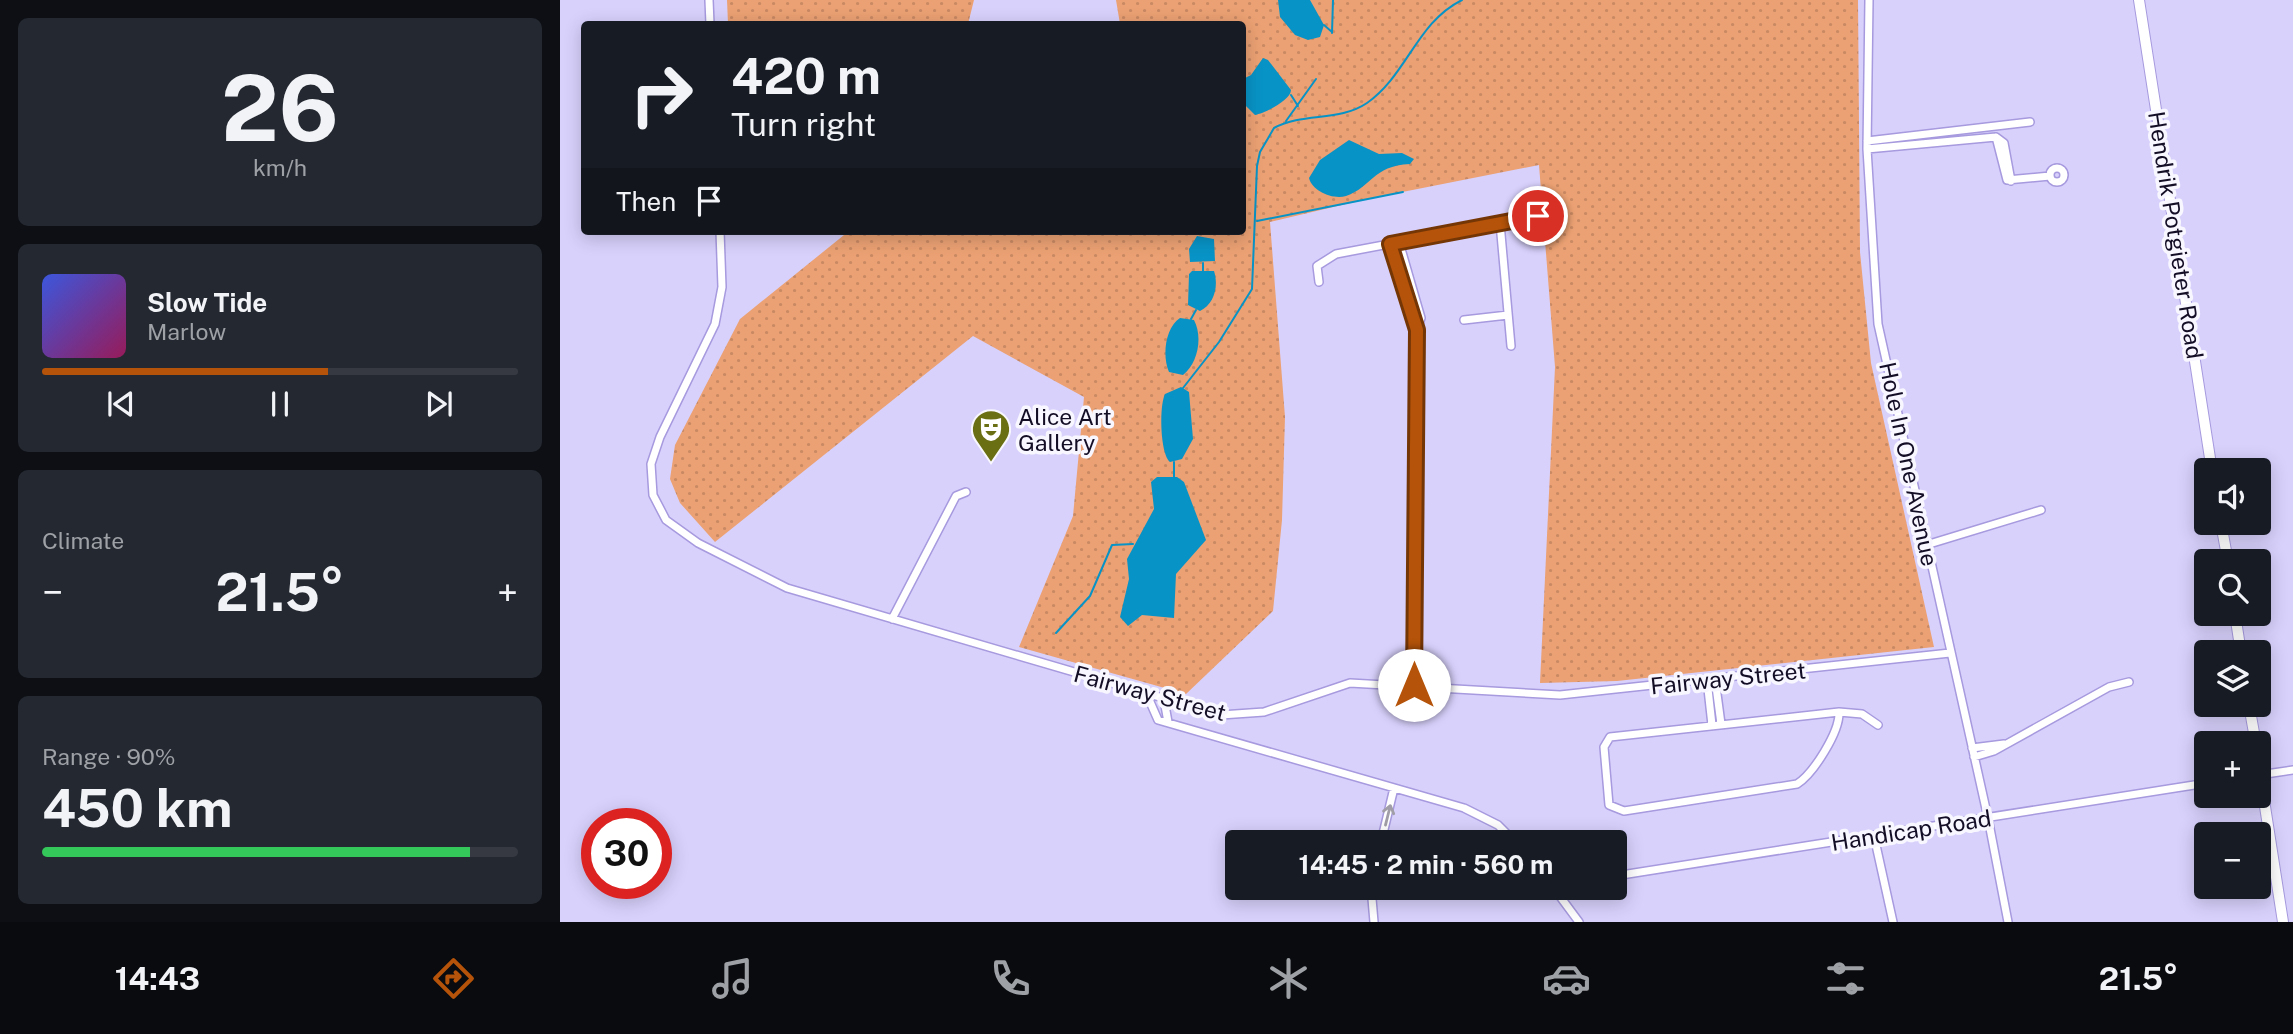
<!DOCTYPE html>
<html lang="en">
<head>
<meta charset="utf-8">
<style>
	body { margin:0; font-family:"Public Sans",sans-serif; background:#242831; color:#f1f3f6; height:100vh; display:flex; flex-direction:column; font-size:26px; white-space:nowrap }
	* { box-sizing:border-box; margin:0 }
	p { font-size:23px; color:#9ea1a6 }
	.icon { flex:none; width:38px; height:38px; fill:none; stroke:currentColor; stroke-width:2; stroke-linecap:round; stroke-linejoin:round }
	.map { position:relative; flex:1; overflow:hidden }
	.drawer { display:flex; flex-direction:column; gap:18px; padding:18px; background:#0d0f14; width:560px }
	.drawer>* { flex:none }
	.banner { position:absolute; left:21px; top:21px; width:665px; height:214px; border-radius:7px; box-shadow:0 4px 18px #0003; background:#171b24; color:#f1f3f6; overflow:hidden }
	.controls { position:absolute; left:1634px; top:458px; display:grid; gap:14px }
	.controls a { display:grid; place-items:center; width:77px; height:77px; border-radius:7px; background:#171b24; box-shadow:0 4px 18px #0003; font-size:35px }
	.speed { position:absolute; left:21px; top:808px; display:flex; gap:14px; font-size:35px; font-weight:700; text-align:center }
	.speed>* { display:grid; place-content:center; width:91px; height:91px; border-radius:50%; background:#171b24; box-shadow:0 4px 18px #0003; line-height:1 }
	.speed .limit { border:10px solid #d22; background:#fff; color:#111 }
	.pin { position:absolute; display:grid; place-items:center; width:60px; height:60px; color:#fff; margin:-30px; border:4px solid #fff; border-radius:50%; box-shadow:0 2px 7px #0007 }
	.me { position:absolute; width:77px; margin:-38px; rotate:0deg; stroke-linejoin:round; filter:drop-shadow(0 0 5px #0008) }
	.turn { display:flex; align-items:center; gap:24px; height:147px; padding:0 35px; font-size:32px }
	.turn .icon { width:91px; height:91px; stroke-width:2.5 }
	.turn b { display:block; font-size:49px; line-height:60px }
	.then { display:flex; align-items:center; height:66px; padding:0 35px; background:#0003; gap:14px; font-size:26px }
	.big { font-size:52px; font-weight:700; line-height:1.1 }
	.drawer .tile { flex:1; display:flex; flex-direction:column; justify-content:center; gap:10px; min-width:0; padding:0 24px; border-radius:10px; background:#242831 }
	.drawer .dial { align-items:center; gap:0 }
	.dial b { font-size:91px; line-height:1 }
	.song { display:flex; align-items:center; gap:21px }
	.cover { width:84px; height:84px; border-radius:10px; background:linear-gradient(135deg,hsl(230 70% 55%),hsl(330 70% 35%)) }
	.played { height:7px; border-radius:4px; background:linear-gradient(90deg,#b45309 60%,#363941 60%) }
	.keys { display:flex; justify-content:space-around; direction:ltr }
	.heat { display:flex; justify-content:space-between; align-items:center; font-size:38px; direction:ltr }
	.charge { height:10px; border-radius:5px; background:linear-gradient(90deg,#34c759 90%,#363941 0) }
	.trip { position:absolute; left:665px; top:830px; width:402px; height:70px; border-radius:7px; background:#171b24; box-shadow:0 4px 18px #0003; font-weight:700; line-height:70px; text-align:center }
	.menu { display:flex; height:112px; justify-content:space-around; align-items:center; background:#090b0e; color:#9ea1a6 }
	.menu .icon { width:49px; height:49px }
	.menu .current { color:#b45309 }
	.menu b { font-size:32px; color:#f1f3f6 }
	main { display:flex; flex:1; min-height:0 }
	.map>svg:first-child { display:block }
	.grass { fill:url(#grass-dots) }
	.water { fill:#0893c6 }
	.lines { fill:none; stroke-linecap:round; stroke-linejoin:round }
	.stream { stroke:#0893c6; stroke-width:2 }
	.street-casing { stroke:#a79ade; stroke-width:10 }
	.secondary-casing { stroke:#a79ade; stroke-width:12 }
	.street { stroke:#fff; stroke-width:7 }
	.secondary { stroke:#fff; stroke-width:10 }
	.oneway { stroke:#a19ea8 }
	.route-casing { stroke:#753606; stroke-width:18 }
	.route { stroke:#b45309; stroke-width:12 }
	.labels { text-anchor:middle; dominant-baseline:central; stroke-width:7; stroke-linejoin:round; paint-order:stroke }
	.street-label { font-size:23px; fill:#140d26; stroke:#f8f7ff }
	.poi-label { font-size:23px; fill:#140d26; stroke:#f8f7ff; text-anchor:start }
</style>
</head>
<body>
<main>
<section class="drawer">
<div class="tile dial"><b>26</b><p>km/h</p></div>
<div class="tile">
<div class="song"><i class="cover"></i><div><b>Slow Tide</b><p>Marlow</p></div></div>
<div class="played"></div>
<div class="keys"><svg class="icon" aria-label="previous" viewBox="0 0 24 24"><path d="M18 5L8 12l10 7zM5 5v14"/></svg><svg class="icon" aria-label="pause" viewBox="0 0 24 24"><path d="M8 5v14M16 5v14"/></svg><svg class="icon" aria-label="next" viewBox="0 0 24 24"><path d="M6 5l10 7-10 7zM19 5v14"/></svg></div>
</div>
<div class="tile"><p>Climate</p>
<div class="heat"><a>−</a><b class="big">21.5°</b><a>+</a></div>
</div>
<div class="tile"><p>Range · 90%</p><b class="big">450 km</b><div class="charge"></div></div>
</section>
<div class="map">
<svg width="1733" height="922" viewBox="0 0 1733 922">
	<defs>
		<pattern id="grass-dots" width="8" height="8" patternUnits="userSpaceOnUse" patternTransform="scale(1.75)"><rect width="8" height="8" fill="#eba173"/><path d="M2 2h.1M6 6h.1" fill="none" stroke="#c98963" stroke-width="1.8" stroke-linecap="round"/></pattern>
	</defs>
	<rect width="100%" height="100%" fill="#d8d1fc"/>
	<path class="grass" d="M167 0H414L408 24H168Z
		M556 0H1298L1300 252 1311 363 1374 647 1057 681 980 683 995 367 979 165 807 199 710 222 725 417 722 520 713 611 626 694 459 647 513 516 524 397 413 336 155 542 120 503 110 479 115 445 180 319 289 231H682V24H560Z"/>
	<path class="water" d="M718 0H750L764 25 760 37 748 40 735 35 720 17Z
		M703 58 708 60 731 90C731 100 705 113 695 115L683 103V79L691 75Z
		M789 140 819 154 842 153 854 159 850 164C812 166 812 187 786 196 773 200 752 191 749 178L760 160Z
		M637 236 654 239 655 261 630 262 629 249Z
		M632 271H654C659 287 654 304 640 311L628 305 629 274Z
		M620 318 634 320C643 337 638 363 623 375L609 372C602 356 605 328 620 318Z
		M621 387 629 392 633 439 622 459 610 462C600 454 599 406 605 394Z
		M597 477H617L624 482 646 540 616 574 614 618 582 615 568 626 560 617 569 579 567 559 594 509 591 482Z"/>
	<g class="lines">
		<path class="stream" d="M764 25 772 32
			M772 33 773 0
			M731 95 738 106
			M726 121 756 79
			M697 221 843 192
			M643 263V271
			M631 319 636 310
			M623 388 659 342 692 289 697 166 700 152 714 128C744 112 779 122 807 103 847 75 857 22 902 0
			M614 462V477
			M496 633 530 596 552 545 573 544"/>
		<g class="street-casing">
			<path id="street" d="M149 0 150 24
				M1309 0 1307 149 1318 324 1428 818 1448 922
				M1436 137 1447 180 1490 176
				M1307 141 1470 122
				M1307 149 1436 137 1444 143 1451 181
				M1490 175a7 7 0 1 1 14 0a7 7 0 1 1-14 0Z
				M940 223 951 346
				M160 231 162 287 155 324 100 437 91 464 93 495 106 520 138 543 227 588 661 715 704 712 790 683 1000 695 1390 653
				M839 242 861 318 857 330 854 685
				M830 244 857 330
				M759 282 757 266 776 254 978 216
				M904 320 948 315
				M1366 545 1481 510
				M332 619 396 496 406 492
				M1155 679 1161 724
				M1147 680 1152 725
				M587 695 598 720 904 808 938 825 955 842
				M604 700 608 722
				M1279 712C1280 732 1253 774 1237 784L1064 811 1049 805 1044 747 1050 737Z
				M1279 712 1302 714 1318 725
				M1412 748 1444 744
				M1414 757 1434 751 1549 687 1569 682
				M1699 775 1733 770
				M1314 836 1333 922
				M821 842 834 788
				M1055 876 1647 783
				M811 887 814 922
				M993 887 1019 922"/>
		</g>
		<g class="secondary-casing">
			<path id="secondary" d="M1579 0 1652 471
				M1661 523 1668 562
				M1675 614 1681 653
				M1689 705 1696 744
				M1699 768 1723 922"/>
		</g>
		<use href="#street" class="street"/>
		<use href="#secondary" class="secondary"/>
	</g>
	<defs><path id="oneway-shaft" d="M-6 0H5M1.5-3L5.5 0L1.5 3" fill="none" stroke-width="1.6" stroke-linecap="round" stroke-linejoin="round" transform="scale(1.75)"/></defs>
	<use class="oneway" href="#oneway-shaft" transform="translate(828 815) rotate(-76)"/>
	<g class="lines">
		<g class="route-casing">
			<path id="route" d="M854 685 857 330 830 244 978 216"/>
		</g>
		<use href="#route" class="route"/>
	</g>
	<defs>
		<g id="theatre-pin" transform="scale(2.0125)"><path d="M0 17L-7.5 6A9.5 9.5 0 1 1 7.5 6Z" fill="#6b6f14" stroke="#f8f7ff"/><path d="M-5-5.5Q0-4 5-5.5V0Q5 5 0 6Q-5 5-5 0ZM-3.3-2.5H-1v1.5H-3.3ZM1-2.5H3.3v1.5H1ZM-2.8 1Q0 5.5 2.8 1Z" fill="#fff"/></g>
	</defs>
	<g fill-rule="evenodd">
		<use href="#theatre-pin" x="431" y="429"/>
	</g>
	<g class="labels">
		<g class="street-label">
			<text transform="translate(1616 235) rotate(81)">Hendrik Potgieter Road</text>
			<text transform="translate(1349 464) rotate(78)">Hole In One Avenue</text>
			<text transform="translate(1168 678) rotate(-6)">Fairway Street</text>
			<text transform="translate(590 693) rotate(15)">Fairway Street</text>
			<text transform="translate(1351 830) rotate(-9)">Handicap Road</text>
		</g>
		<g class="poi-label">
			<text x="458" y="416">Alice Art<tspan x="458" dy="26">Gallery</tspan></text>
		</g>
	</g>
</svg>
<div class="controls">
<a><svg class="icon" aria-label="sound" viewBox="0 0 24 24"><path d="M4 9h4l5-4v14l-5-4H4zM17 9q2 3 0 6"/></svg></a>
<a><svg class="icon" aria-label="search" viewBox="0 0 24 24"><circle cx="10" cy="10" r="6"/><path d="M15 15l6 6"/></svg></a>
<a><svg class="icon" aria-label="layers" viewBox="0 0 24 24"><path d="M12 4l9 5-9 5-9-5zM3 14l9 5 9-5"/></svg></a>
<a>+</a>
<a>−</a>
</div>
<div class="speed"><div class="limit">30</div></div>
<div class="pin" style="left:978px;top:216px;background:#d93025"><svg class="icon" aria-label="arrive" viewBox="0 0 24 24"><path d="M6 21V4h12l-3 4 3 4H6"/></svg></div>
<svg class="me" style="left:854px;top:685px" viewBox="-20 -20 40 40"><circle r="19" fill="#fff"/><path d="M0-13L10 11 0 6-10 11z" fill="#b45309"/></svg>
<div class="trip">14:45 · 2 min · 560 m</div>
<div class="banner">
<div class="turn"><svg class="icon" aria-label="right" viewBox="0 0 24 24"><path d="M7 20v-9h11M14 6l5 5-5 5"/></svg><div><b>420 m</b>Turn right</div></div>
<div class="then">Then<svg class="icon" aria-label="arrive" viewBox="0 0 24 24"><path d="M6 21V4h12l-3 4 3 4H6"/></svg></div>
</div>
</div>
</main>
<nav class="menu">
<b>14:43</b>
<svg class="icon current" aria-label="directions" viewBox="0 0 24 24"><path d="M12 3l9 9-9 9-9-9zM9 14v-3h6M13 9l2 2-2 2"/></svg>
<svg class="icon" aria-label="music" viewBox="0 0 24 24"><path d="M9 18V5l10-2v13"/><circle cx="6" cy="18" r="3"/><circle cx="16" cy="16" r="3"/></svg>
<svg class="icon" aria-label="phone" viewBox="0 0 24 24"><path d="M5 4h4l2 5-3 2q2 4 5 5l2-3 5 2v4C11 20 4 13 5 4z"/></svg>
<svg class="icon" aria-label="climate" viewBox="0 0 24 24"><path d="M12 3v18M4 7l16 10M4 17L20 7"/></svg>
<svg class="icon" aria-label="car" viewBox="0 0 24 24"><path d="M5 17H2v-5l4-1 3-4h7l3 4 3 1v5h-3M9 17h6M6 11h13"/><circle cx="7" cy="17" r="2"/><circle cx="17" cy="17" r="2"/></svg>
<svg class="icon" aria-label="filters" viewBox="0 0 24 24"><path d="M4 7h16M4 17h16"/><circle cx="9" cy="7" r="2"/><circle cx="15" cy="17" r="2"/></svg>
<b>21.5°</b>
</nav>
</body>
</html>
